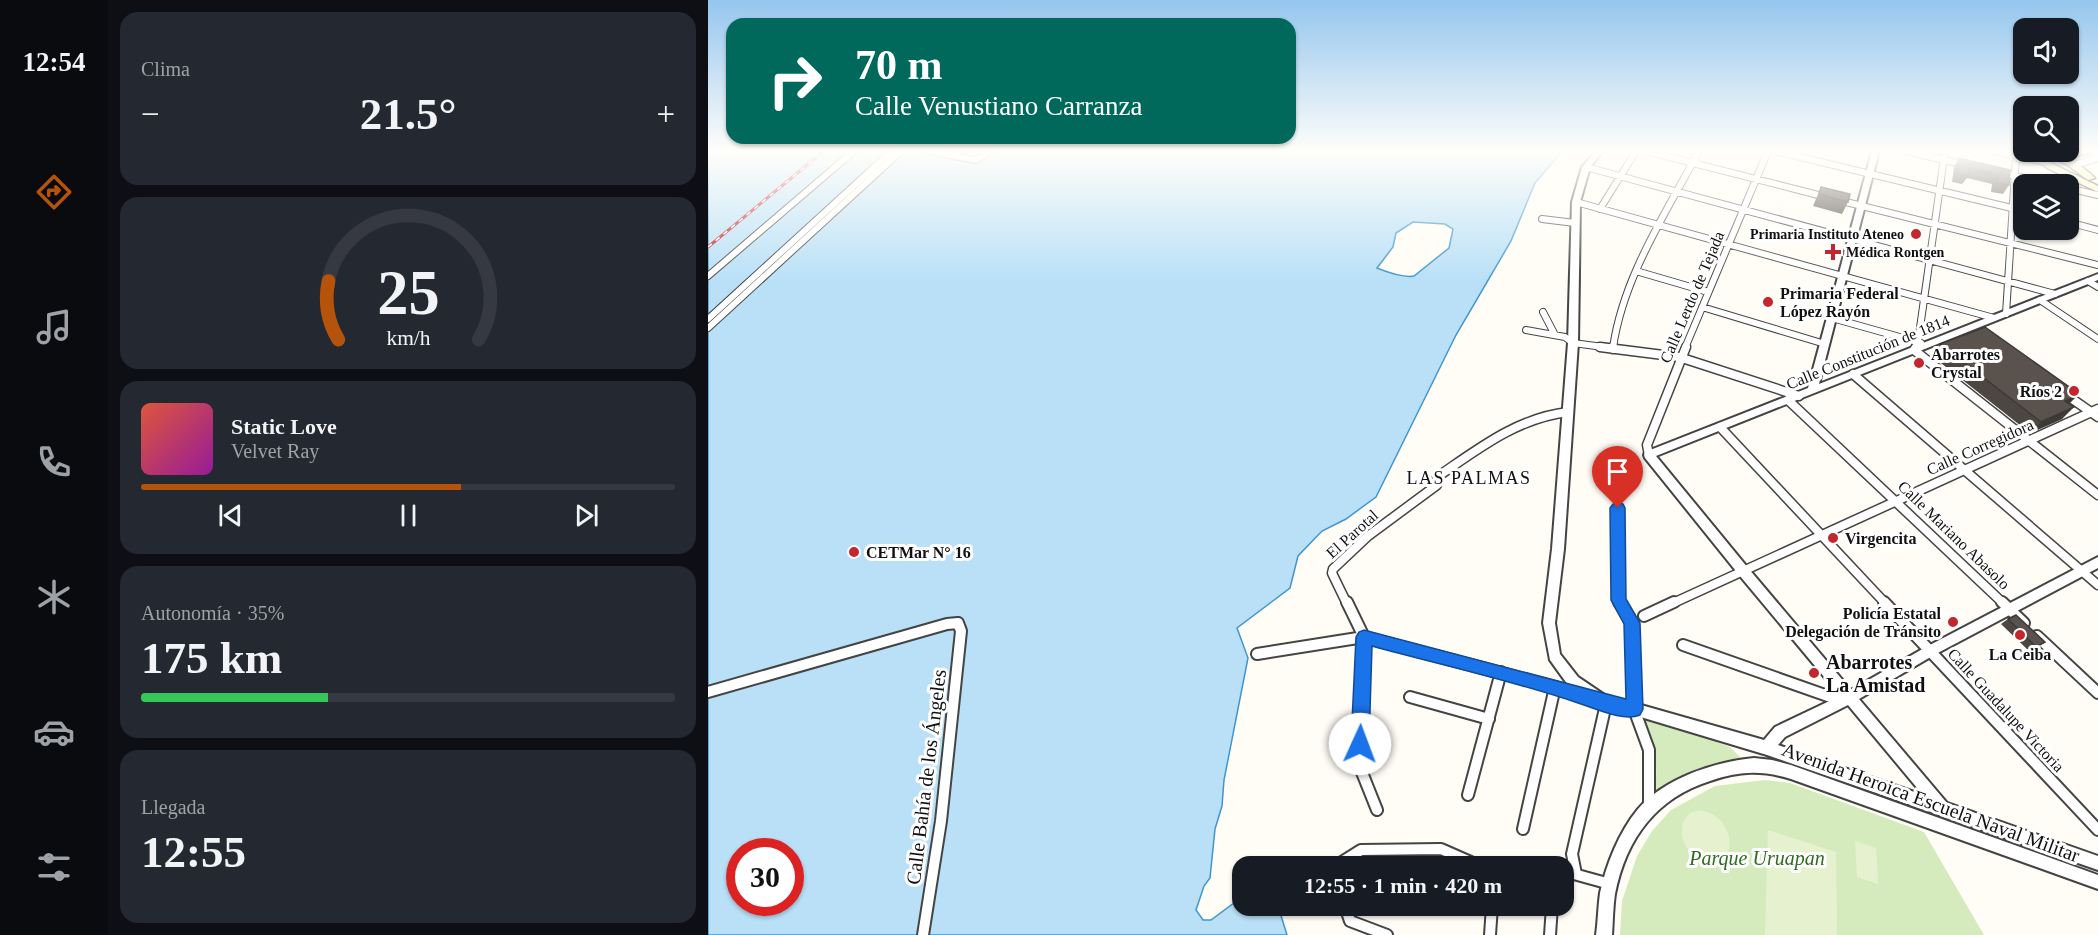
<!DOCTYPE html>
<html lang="es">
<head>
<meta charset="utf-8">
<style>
	body { margin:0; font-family:"Times New Roman",serif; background:#242831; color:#f1f3f6; height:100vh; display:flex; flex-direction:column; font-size:22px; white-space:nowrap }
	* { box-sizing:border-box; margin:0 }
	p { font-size:20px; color:#9ea1a6 }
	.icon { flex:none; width:33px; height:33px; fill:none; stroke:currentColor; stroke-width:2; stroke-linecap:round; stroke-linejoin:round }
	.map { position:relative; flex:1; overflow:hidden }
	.drawer { display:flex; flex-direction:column; gap:12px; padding:12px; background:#0d0f14; width:600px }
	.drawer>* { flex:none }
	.banner { position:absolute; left:18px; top:18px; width:570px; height:126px; border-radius:18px; box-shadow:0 2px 4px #0004; background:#00695c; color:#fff; overflow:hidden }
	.tools { position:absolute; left:1305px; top:18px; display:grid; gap:12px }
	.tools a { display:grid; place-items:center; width:66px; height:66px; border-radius:12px; background:#171b24; box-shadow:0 2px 4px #0004; font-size:30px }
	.speed { position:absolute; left:18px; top:838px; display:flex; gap:12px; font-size:30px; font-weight:700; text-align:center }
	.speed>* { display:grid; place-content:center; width:78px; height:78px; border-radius:50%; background:#171b24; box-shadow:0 2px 4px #0004; line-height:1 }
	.speed .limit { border:9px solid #d22; background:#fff; color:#111 }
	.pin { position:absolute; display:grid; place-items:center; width:51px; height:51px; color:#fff; margin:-62px -26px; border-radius:50% 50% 50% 0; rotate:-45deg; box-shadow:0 0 6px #0007 }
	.pin .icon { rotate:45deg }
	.me { position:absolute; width:66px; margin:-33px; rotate:2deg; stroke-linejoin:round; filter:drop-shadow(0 0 4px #0008) }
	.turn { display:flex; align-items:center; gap:21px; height:126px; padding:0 30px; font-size:27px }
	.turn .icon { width:78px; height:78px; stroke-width:2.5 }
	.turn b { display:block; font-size:42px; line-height:51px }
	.big { font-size:45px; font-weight:600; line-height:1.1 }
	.drawer .card { flex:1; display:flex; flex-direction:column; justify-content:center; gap:9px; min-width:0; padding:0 21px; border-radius:18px; background:#242831 }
	.drawer .dial { align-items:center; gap:0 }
	.dial svg { height:156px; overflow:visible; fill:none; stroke:#363941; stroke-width:7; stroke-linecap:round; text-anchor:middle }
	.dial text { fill:#f1f3f6; stroke:none }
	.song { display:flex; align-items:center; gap:18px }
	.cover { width:72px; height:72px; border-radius:9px; background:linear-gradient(135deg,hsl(10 70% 55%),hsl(300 70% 35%)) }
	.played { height:6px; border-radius:3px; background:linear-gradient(90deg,#b45309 60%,#363941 60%) }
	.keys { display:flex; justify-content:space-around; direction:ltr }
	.heat { display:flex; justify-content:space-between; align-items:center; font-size:33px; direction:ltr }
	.charge { height:9px; border-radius:4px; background:linear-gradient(90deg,#34c759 35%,#363941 0) }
	.trip { position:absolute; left:524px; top:856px; width:342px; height:60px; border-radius:18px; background:#171b24; box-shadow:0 2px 4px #0004; font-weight:600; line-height:60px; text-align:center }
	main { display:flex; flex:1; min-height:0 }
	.tab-bar { display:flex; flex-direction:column; width:108px; justify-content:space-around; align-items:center; background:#090b0e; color:#9ea1a6 }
	.tab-bar .icon { width:42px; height:42px }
	.tab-bar .current { color:#b45309 }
	.tab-bar b { font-size:27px; color:#f1f3f6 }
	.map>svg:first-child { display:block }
	.green { fill:#d5ebbd }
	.pitch { fill:#e6f2cf }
	.water { fill:#b9e0f7; stroke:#3f96cf; stroke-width:1.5; fill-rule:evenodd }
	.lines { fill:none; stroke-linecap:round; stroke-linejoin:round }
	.minor-far2-casing { stroke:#444; stroke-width:8 }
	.minor-far1-casing { stroke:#444; stroke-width:11 }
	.minor-casing { stroke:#444; stroke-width:14 }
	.tertiary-casing { stroke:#444; stroke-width:4 }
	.secondary-casing { stroke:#333; stroke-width:3 }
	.minor-far2 { stroke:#fff; stroke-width:6 }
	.minor-far1 { stroke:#fff; stroke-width:8 }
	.minor { stroke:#fff; stroke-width:10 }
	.tertiary { fill:#fff; fill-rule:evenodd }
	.secondary { fill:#fff6b0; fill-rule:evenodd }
	.rail-casing { stroke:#c4262e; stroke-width:3 }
	.rail { stroke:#fff; stroke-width:1.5; stroke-dasharray:5; stroke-linecap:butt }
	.wall { fill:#4d4742 }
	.shaded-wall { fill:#3f3936 }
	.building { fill:#5a524d; stroke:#3f3936; stroke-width:1.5 }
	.route { fill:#1a73e8; stroke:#114b97; stroke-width:1.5 }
	.poi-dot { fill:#c4262e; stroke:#fff; stroke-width:2 }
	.labels { text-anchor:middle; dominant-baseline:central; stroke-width:6; stroke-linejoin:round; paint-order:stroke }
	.far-poi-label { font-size:14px; font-weight:bold; fill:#111; stroke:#fff; text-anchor:end }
	.poi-label { font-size:16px; font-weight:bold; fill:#111; stroke:#fff; text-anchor:start }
	.street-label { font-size:16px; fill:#111; stroke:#fff }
	.neighbourhood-label { font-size:18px; letter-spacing:1.5px; fill:#111; stroke:#fff }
	.near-poi-label { font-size:20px; font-weight:bold; fill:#111; stroke:#fff; text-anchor:start }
	.near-street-label { font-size:20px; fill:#111; stroke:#fff }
	.near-park-label { font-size:20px; font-style:italic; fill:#2f6b1f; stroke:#fff }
</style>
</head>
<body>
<main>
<nav class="tab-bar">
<b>12:54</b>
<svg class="icon current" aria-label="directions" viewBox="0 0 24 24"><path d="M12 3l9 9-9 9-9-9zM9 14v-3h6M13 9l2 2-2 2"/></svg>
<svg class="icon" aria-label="music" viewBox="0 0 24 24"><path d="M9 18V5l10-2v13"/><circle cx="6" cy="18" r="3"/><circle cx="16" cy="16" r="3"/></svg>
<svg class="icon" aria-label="phone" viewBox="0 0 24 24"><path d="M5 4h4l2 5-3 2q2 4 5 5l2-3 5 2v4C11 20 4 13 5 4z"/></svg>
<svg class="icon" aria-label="climate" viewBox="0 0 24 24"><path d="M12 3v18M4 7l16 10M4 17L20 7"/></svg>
<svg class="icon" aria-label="car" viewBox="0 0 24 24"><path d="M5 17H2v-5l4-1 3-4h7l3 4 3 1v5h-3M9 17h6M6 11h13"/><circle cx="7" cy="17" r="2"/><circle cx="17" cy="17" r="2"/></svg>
<svg class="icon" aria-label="filters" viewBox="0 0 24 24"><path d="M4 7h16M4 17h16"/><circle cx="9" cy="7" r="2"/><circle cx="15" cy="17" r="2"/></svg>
</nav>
<section class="drawer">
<div class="card"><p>Clima</p>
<div class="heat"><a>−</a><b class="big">21.5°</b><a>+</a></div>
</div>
<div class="card dial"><svg viewBox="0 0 100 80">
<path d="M14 69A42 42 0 1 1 86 69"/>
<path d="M14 69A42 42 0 0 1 9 39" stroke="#b45309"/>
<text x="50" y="56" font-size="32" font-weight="700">25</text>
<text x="50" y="72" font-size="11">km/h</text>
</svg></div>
<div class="card">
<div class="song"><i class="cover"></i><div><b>Static Love</b><p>Velvet Ray</p></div></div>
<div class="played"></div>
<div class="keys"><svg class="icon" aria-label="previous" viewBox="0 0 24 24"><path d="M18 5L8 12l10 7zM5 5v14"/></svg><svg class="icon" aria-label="pause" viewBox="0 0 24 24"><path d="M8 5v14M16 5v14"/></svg><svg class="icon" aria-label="next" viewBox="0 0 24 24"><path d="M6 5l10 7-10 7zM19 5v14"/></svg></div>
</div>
<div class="card"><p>Autonomía · 35%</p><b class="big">175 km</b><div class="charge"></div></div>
<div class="card"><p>Llegada</p><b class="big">12:55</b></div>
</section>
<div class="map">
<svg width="1390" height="935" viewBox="0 0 1390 935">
	<rect width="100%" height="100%" fill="#fffdf5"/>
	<path class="green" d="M934 714 1022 747 1036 761C998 765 976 773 947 797 950 758 948 750 934 714Z
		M1057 780 1082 783 1216 832 1276 935H912L914 901 929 856 944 831 963 810 1007 786Z"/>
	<path class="pitch" d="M993 810C1004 813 1013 818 1018 829 1039 873 964 869 975 822L982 813Z
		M1060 830 1128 852 1129 935H1057Z
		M1147 841 1168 848 1170 884 1149 877Z"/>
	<path class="water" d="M0 151H860L851 155 827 183 803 241 748 335 668 497 638 519 614 531 590 556 582 588 529 628 540 658 516 780 514 806 507 829 502 878 496 886 488 910 495 920H503L534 897V906H570L579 935H0ZM705 222 737 224 745 229 741 248 706 276C695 278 680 272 669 268L685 247 688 233ZM32 852H82V903H32Z"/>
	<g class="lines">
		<g class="minor-far2-casing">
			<path id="minor-far2" d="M221 151 268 160 282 151
				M938 151 1118 197
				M1067 151 1316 211
				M1197 151 1258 165
				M1285 151 1337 162
				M1366 165 1390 158
				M878 167 1347 294
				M1303 175 1345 184
				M1360 188 1390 195
				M1130 200 1390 265
				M868 202 1286 318
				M892 209 928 151
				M834 219 867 223
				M1360 222 1390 230
				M928 271 1000 292
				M0 276 146 151
				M1380 281 1390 287
				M1332 300 1390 339
				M994 307 1117 344
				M835 312 847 335
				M1298 314 1308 156
				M1124 318 1213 343
				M0 319 184 151
				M0 328 193 151
				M818 330 857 337 865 343 903 348
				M905 348C915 277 958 213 991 151
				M977 348 1060 151
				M1207 348 1210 342 1237 151"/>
		</g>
		<g class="minor-far1-casing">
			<path id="minor-far1" d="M892 347 971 357 1091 396
				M1208 347 1206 350 1390 495
				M905 349V347
				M1145 374 1390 585
				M1357 394 1390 417
				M1080 400 1296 604
				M1012 427 1178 604
				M941 455 939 445 978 347
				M910 508V600L912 604
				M639 604 624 573 625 569 660 536 729 485V477C770 449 809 418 860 412
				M963 604 1390 409"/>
		</g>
		<g class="minor-casing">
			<path id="minor" d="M639 602 656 637 651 765 669 810
				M911 602 924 623 926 709 941 750V807
				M1176 602 1390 830
				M1294 602 1316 623
				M936 616 966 602
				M1329 636 1390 693
				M975 645 1134 701
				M549 654 656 637 847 687 898 704 864 854 868 874
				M0 692 239 624 250 623 253 631 233 821 215 935
				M702 697 781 719
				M760 795 793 672
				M815 829 847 687
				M544 867 546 864 615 867
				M626 867 653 850 733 849 774 867
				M830 867H839
				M855 871 902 884
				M637 906 642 921 679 935
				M782 935 784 906
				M842 935 844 906"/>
		</g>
		<g class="tertiary-casing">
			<path id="tertiary" d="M888 151H895L882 167 872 202 870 343 856 549 847 623 852 654 870 677 901 698 926 703 1056 740 1067 727 1132 696 1032 576 937 458 936 455 937 452 1100 388 1164 151H1171L1111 384 1390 274V280L948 456 1040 568 1143 690 1218 647 1390 557V568L1226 655 1151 699 1239 803 1390 856V870L1059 755 926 715 898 710 860 685 842 660 835 623 844 549 860 343 864 202 874 167ZM1140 705 1215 795 1070 745 1077 737Z
				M1046 758 1064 760 1083 765 1390 875V889L1083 779C1053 770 1032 771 1002 781 948 798 918 839 907 894 905 907 905 921 904 935H888C890 921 890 907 892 893 898 865 911 832 930 809 957 778 1006 762 1046 758Z"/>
		</g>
		<g class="secondary-casing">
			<path id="secondary" d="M1309 151 1317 152 1311 158H1305L1304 156Z
				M1318 152H1327L1347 165 1390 186V192L1341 169Z
				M1330 152C1350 150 1373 164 1387 178L1380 180 1358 164Z"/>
		</g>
		<use href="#minor-far2" class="minor-far2"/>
		<use href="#minor-far1" class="minor-far1"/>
		<use href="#minor" class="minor"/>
		<use href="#tertiary" class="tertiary"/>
		<use href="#secondary" class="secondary"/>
		<g class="rail-casing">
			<path id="rail" d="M0 247 116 151"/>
		</g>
		<use href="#rail" class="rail"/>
	</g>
	<path class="wall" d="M1360 151H1387L1384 154 1366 159 1347 152H1360Z
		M1251 158 1302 170 1301 185 1295 194 1283 192 1284 184 1259 178 1254 184 1244 182 1246 167Z
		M1113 187 1140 202 1134 214 1105 206Z
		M1232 344 1361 404 1354 419 1322 433 1224 356Z
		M1300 619 1337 642 1321 651 1293 624Z"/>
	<path class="shaded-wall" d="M1373 151H1387L1384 154 1366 159Z
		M1371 394 1359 406 1357 401Z
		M1366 407 1354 419 1322 433 1333 422Z"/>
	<path class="building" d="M1251 158 1302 170 1301 185 1289 183 1290 175 1261 168 1260 176 1249 173Z
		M1113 187 1142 194 1140 202 1111 194Z
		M1277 327 1371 394 1357 401 1366 407 1333 422 1232 344Z
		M1308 615 1337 642 1328 647 1300 619Z"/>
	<linearGradient id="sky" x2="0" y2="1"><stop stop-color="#95c6ee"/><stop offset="0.54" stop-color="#fffefa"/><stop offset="1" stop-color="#fffefa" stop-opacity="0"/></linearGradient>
	<rect width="1390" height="281" fill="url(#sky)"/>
	<path class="route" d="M910 502 915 504 917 508 918 599 932 623 935 709 932 715C915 722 887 708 870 703 803 680 733 665 664 646L661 744 658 750 652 753 646 750 643 744 648 637 651 632 656 630 918 699 916 624 903 600 902 508 905 504Z"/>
	<g class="poi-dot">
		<circle cx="1208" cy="234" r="6"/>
		<path d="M1122 243h6v6h6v6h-6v6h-6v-6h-6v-6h6z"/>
		<circle cx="1060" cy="302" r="6"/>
		<circle cx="1211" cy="363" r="6"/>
		<circle cx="1366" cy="391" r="6"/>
		<circle cx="1125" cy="538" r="6"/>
		<circle cx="146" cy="552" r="6"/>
		<circle cx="1245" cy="622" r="6"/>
		<circle cx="1312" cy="635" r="6"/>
		<circle cx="1106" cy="673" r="6"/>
	</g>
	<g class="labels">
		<g class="far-poi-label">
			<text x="1196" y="234">Primaria Instituto Ateneo</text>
			<text x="1138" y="252" text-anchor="start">Médica Rontgen</text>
		</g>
		<g class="poi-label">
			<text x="1072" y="293">Primaria Federal<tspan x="1072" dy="18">López Rayón</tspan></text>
			<text x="1223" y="354">Abarrotes<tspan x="1223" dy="18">Crystal</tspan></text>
			<text x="1354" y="391" text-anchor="end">Ríos 2</text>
			<text x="1137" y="538">Virgencita</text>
			<text x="158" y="552">CETMar N° 16</text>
			<text x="1233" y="613" text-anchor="end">Policía Estatal<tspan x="1233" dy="18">Delegación de Tránsito</tspan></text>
			<text x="1312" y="654" text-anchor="middle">La Ceiba</text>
		</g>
		<g class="street-label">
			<text transform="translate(984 297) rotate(-67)">Calle Lerdo de Tejada</text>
			<text transform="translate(1160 352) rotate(-22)">Calle Constitución de 1814</text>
			<text transform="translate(1272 447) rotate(-24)">Calle Corregidora</text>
			<text transform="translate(644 534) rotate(-42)">El Parotal</text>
			<text transform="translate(1246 535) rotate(44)">Calle Mariano Abasolo</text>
			<text transform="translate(1298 710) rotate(47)">Calle Guadalupe Victoria</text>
		</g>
		<g class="neighbourhood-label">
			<text x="761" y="478">LAS PALMAS</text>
		</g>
		<g class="near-poi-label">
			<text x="1118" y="662">Abarrotes<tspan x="1118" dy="23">La Amistad</tspan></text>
		</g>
		<g class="near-street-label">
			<text transform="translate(218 777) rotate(-83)">Calle Bahía de los Ángeles</text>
			<text transform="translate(1223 802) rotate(20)">Avenida Heroica Escuela Naval Militar</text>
		</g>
		<g class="near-park-label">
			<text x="1049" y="858">Parque Uruapan</text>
		</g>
	</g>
</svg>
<div class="tools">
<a><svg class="icon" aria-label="sound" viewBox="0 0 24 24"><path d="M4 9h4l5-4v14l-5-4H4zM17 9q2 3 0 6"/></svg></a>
<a><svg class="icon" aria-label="search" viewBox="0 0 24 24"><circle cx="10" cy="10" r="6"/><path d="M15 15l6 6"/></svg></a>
<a><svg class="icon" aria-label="layers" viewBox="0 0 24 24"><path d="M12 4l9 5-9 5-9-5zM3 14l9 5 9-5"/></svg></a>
</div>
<div class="speed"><div class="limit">30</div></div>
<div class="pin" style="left:910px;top:508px;background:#d93025"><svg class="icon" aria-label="arrive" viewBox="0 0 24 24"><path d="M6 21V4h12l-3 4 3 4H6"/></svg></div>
<svg class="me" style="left:652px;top:744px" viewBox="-20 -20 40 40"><circle r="19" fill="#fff"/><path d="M0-13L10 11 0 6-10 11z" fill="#1a73e8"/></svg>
<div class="trip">12:55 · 1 min · 420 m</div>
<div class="banner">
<div class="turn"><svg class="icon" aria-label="right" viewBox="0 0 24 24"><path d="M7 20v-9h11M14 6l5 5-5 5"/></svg><div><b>70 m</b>Calle Venustiano Carranza</div></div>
</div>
</div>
</main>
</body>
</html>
